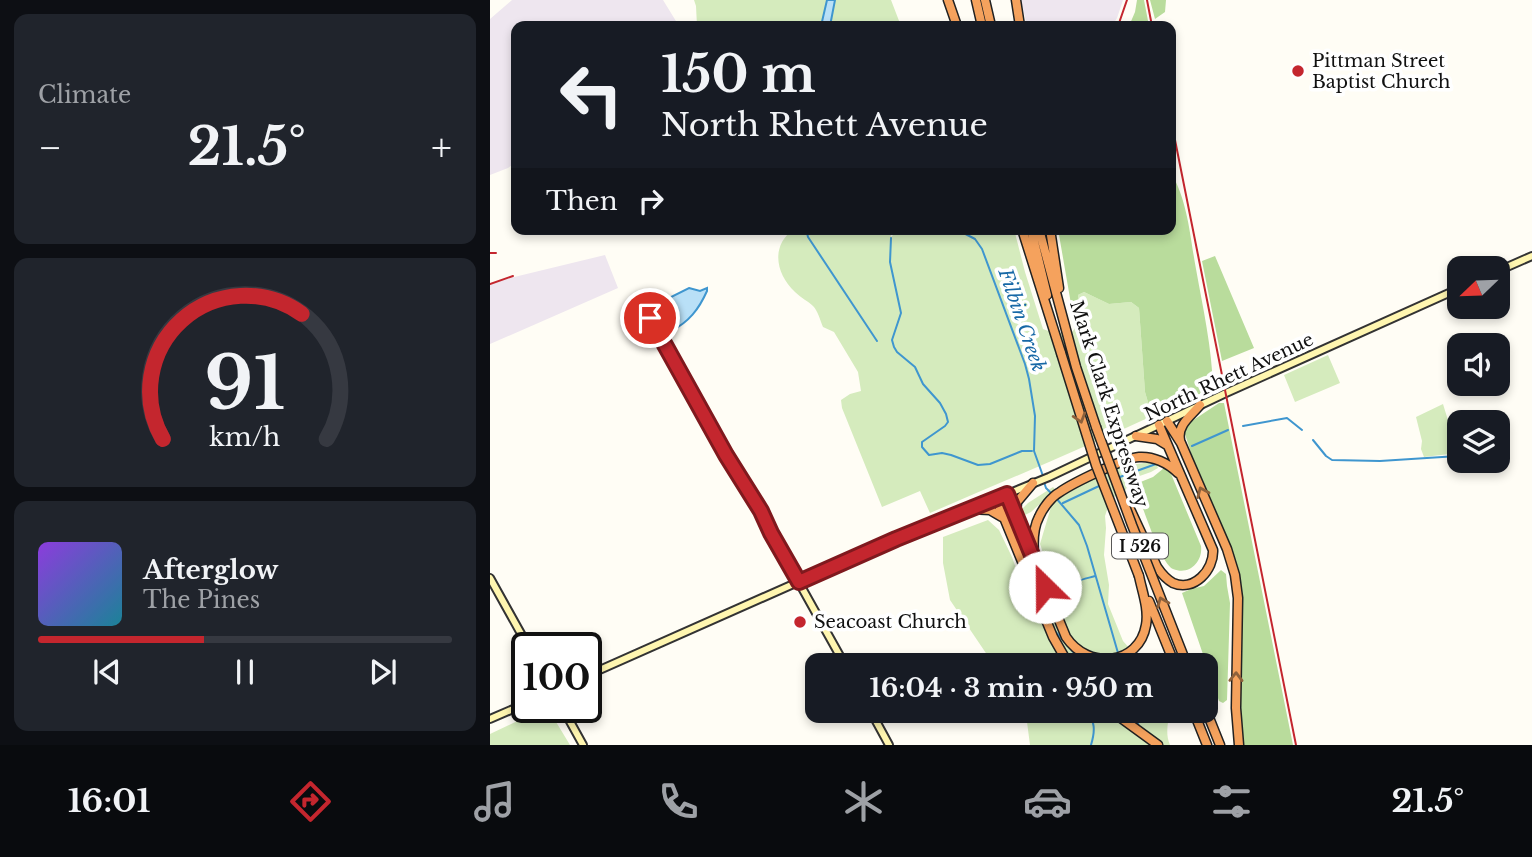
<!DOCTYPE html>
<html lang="en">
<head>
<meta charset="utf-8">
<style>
	body { margin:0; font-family:"Libre Baskerville",serif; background:#20242c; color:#f1f3f6; height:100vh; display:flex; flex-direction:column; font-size:26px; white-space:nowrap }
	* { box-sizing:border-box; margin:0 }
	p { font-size:23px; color:#9ea1a6 }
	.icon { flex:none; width:38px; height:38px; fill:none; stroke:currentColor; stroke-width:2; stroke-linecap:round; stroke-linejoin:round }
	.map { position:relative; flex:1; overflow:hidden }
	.drawer { display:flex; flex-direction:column; gap:14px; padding:14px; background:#0d0f14; width:490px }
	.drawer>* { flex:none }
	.guide { position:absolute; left:21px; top:21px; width:665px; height:214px; border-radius:14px; box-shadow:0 4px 10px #0003; background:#171b24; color:#f1f3f6; overflow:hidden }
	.needle { width:46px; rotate:247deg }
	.fabs { position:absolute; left:957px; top:256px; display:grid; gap:14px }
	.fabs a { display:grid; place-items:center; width:63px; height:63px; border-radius:14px; background:#171b24; box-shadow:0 4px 10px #0003; font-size:35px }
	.speed { position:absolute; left:21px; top:632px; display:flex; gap:14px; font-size:35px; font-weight:700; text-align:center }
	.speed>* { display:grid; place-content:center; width:91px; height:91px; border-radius:50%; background:#171b24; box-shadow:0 4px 10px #0003; line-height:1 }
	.speed .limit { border:4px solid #111; border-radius:10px; background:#fff; color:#111 }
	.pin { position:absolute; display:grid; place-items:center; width:60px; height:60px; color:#fff; margin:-30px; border:4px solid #fff; border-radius:50%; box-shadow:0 2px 7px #0007 }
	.me { position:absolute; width:77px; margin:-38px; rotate:337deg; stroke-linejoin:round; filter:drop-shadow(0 0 5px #0008) }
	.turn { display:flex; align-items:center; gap:24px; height:147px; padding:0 35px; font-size:32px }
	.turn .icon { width:91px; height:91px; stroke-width:2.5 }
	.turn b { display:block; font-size:49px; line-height:60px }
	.then { display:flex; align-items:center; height:66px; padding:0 35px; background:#0003; gap:14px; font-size:26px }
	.big { font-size:52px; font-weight:700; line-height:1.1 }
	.drawer .card { flex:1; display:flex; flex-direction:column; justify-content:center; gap:10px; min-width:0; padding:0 24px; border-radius:14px; background:#20242c }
	.drawer .dial { align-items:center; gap:0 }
	.dial svg { height:182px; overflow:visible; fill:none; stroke:#363941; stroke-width:7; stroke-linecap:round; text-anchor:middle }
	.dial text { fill:#f1f3f6; stroke:none }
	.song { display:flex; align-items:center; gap:21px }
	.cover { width:84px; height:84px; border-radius:10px; background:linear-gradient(135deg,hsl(270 70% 55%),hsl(190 70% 35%)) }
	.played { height:7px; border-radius:4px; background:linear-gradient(90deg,#c4262e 40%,#363941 40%) }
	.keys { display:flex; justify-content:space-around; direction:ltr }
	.heat { display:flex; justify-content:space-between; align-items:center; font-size:38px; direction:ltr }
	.trip { position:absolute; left:315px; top:653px; width:413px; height:70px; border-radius:14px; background:#171b24; box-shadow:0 4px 10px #0003; font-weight:700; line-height:70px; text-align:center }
	.tab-bar { display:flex; height:112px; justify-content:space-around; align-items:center; background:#090b0e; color:#9ea1a6 }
	.tab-bar .icon { width:49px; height:49px }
	.tab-bar .on { color:#c4262e }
	.tab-bar b { font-size:32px; color:#f1f3f6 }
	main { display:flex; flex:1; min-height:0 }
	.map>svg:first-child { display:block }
	.industrial { fill:#eee6ef }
	.green { fill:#d5ebbd }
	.forest { fill:#b9dc9c }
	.water { fill:#b9e0f7; stroke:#3f96cf; stroke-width:2 }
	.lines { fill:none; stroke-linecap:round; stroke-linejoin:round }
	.stream { stroke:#3f96cf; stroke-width:2 }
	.secondary-casing { stroke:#333; stroke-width:10 }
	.highway-casing { stroke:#222; stroke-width:11 }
	.secondary { stroke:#fff6b0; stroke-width:6 }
	.highway { stroke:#f5a25d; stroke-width:8 }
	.rail { stroke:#c4262e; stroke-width:2 }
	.highway-bridge-casing { stroke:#222; stroke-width:11; stroke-linecap:butt }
	.highway-bridge { stroke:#f5a25d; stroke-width:8 }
	.oneway { stroke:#8e613b }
	.route-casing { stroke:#7f191e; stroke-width:18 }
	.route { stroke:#c4262e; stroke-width:12 }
	.poi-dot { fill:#c4262e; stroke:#fff; stroke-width:2.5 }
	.labels { text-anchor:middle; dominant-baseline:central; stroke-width:7; stroke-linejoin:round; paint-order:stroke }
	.shield { fill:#fff; stroke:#585858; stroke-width:2 }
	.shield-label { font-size:16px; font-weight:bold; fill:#111 }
	.poi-label { font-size:18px; fill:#111; stroke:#fff; text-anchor:start }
	.street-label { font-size:18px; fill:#111; stroke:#fff }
	.water-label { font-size:19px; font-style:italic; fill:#1768a6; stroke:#fff }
</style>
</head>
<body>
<main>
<section class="drawer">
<div class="card"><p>Climate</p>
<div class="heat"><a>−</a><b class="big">21.5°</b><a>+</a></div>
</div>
<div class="card dial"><svg viewBox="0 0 100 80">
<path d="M14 69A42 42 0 1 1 86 69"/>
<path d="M14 69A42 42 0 0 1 75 14" stroke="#c4262e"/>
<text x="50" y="56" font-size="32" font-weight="700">91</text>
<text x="50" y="72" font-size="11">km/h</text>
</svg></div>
<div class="card">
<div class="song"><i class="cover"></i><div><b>Afterglow</b><p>The Pines</p></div></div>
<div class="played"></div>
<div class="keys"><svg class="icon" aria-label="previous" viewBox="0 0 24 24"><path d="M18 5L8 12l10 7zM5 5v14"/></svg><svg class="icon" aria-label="pause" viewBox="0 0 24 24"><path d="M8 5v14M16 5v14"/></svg><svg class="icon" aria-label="next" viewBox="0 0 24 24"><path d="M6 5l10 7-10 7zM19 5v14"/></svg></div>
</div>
</section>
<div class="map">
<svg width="1042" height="745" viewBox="0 0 1042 745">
	<rect width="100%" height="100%" fill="#fffdf5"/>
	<path class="industrial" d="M22 0H173L189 26H26V162L18 168 0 175V19Z
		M531 0H633L627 18 622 26H537Z
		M115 255 128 288 0 344V283Z"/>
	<path class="green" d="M204 0H337L331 26H207L206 6Z
		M345 0H401L411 26H340Z
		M304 229H400L401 237 409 229H524L535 272 553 329C563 333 571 334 582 332L589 323 588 295 594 292 619 304 641 302 649 308 655 392 662 416C589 450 514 481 440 513L430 491 392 507 352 408 351 400 360 394 371 391 368 372 344 332 333 327C330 320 328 311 323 306 318 301 311 298 305 292 286 274 280 246 304 229Z
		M838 355 850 383 805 402 794 375Z
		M953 404 968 453 934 457 931 449 932 441 926 417Z
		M661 462H666L668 468 661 472 641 479 634 493 624 497 619 504 615 516 616 528 614 555 619 585 618 604 633 641 641 650 662 660 666 665H504L460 600 453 563V537L498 520 509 530 522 557 544 619 554 623 575 608 557 564 550 544 561 507 553 501 541 512 533 516 530 511 538 503 563 487 572 497 595 483 633 466Z
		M57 707 80 745H0V734Z
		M531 711H680C678 722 675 734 680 745H540L537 722Z"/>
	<path class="forest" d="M647 0H654L659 26H639L645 12Z
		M660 0H676L675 12 665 19Z
		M681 173C698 201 700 237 706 269 713 308 722 348 723 388L662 416 655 392 649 308 641 302 619 304 594 292 588 295 589 323 585 327 568 229H681Z
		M725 256 764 348 732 361 712 261Z
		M729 403H734L803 745H754L750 726V650L753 612 752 587 746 562 702 456 694 431 696 425Z
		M674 468 679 469 711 546C713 561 700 576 683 569 671 564 654 510 648 495L647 489 648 483 663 477Z
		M731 570 736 574 737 586 740 603 737 700 733 703 729 701 692 593 701 589 714 586Z"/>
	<path class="water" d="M337 0H345L340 26H331Z
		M199 288 210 291 217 288V291C209 309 199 322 181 331L170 315 167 304Z"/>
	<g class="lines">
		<path class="stream" d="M316 229 318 237 387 341
			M466 229 485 239 492 249 535 364 539 379 545 416 544 451 553 476
			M401 238 400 262 411 313 402 340 404 347 407 352 425 367 433 384 450 403 456 414 458 422 455 426 432 442V447L439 455 452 453 461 455 488 465 500 464 532 451H542
			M753 426 797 418 812 430
			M823 440 836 456 842 460 890 461 968 456
			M702 446 738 430
			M627 478 666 464
			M554 482 556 488 562 494
			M566 498 589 525 597 546 628 653
			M573 503 609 486
			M562 591 577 588C583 581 595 579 605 576
			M564 630 586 655 591 665
			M630 659 631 665
			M595 710C606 720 605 732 601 745
			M644 710 649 727"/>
		<g class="secondary-casing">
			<path id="secondary" d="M1008 271 1042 256
				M160 318 236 455 271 511 283 536 355 665
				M0 578 39 648
				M96 676 380 550 559 477 736 393 970 288
				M72 707 93 745
				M380 710 399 745
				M0 719 37 703"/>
		</g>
		<g class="highway-casing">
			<path id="highway" d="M458 0 467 26
				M486 0 492 26
				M495 0 501 26
				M526 0 530 26
				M532 229 571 353
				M541 229 557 295
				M549 229 586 367 606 427
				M560 229 569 288
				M677 421 691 443 737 549 745 575 748 598 746 708 749 745
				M646 436 667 439 677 445
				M690 440C687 425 701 416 710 405
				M517 494 576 637C598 670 649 666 656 625 659 609 652 591 649 576
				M506 498 563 637 579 665
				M639 507 667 567C671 573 676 579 683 583 704 592 724 570 723 550L669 425
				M480 509 500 510 512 517
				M526 513 527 502 543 483
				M544 554C543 541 543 528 549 517 553 508 561 497 570 492 583 483 634 458 649 457 663 456 678 463 688 473
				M659 601 685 665
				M620 710 668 745
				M703 710 717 745
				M716 710 730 745"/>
		</g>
		<use href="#secondary" class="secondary"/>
		<use href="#highway" class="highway"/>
		<path class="rail" d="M657 0 662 26
			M628 26 637 0
			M681 120 806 745
			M0 253H6
			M0 284 23 276"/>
		<g class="highway-bridge-casing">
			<path id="highway-bridge" d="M571 353 606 465 649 576
				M606 427 642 525 697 665"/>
		</g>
		<use href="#highway-bridge" class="highway-bridge"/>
	</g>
	<defs><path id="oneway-chevron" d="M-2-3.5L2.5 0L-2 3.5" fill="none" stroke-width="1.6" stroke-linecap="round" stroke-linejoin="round" transform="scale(1.75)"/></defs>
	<g class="oneway">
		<use href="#oneway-chevron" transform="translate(590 418) rotate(73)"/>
		<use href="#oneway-chevron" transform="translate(712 492) rotate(-113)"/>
		<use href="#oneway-chevron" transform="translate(672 602) rotate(-112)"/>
		<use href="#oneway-chevron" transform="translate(746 677) rotate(-89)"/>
	</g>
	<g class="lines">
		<g class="route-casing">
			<path id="route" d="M160 318 236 455 271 511 281 533 309 582 406 539 517 494 555 587"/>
		</g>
		<use href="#route" class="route"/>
	</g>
	<g class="poi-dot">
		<circle cx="808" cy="71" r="7"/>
		<circle cx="310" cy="622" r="7"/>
	</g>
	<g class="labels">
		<rect class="shield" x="622" y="533.5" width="56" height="25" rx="5"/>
		<g class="shield-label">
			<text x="650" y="546">I 526</text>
		</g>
		<g class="poi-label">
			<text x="822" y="61">Pittman Street<tspan x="822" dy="21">Baptist Church</tspan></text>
			<text x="324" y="622">Seacoast Church</text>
		</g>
		<g class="street-label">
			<text transform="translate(739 377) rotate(-25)">North Rhett Avenue</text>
			<text transform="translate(619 404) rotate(72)">Mark Clark Expressway</text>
		</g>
		<g class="water-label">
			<text transform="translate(532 320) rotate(71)">Filbin Creek</text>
		</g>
	</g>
</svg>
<div class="fabs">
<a><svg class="needle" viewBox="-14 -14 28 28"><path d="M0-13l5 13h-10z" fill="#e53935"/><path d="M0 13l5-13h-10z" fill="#9ea1a6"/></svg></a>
<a><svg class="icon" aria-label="sound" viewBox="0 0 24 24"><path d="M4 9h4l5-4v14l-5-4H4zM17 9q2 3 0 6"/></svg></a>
<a><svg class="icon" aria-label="layers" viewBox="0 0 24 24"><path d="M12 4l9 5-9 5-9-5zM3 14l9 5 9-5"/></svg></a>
</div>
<div class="speed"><div class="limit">100</div></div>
<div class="pin" style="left:160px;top:318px;background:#d93025"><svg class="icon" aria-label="arrive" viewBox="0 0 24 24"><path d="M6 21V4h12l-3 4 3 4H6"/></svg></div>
<svg class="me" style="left:555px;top:587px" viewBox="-20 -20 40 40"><circle r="19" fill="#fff"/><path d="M0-13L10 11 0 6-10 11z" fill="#c4262e"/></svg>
<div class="trip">16:04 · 3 min · 950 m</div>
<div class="guide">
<div class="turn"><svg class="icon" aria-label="left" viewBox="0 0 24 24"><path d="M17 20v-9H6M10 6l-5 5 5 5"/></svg><div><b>150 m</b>North Rhett Avenue</div></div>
<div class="then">Then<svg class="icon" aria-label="right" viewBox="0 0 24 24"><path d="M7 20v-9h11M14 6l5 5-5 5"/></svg></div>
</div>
</div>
</main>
<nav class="tab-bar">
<b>16:01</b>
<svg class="icon on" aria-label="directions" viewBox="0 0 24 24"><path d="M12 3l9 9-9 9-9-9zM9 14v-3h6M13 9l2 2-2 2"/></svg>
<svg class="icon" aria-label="music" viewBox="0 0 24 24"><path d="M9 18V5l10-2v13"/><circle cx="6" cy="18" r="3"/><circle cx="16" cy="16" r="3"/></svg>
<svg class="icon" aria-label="phone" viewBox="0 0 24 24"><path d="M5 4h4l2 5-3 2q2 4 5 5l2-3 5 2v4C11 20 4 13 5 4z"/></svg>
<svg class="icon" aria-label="climate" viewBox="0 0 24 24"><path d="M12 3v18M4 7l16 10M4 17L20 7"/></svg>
<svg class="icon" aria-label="car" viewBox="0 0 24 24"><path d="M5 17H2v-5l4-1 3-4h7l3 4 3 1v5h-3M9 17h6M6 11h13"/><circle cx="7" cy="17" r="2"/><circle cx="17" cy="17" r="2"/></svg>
<svg class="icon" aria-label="filters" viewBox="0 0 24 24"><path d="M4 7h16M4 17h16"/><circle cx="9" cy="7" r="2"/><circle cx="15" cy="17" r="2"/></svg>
<b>21.5°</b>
</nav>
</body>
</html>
